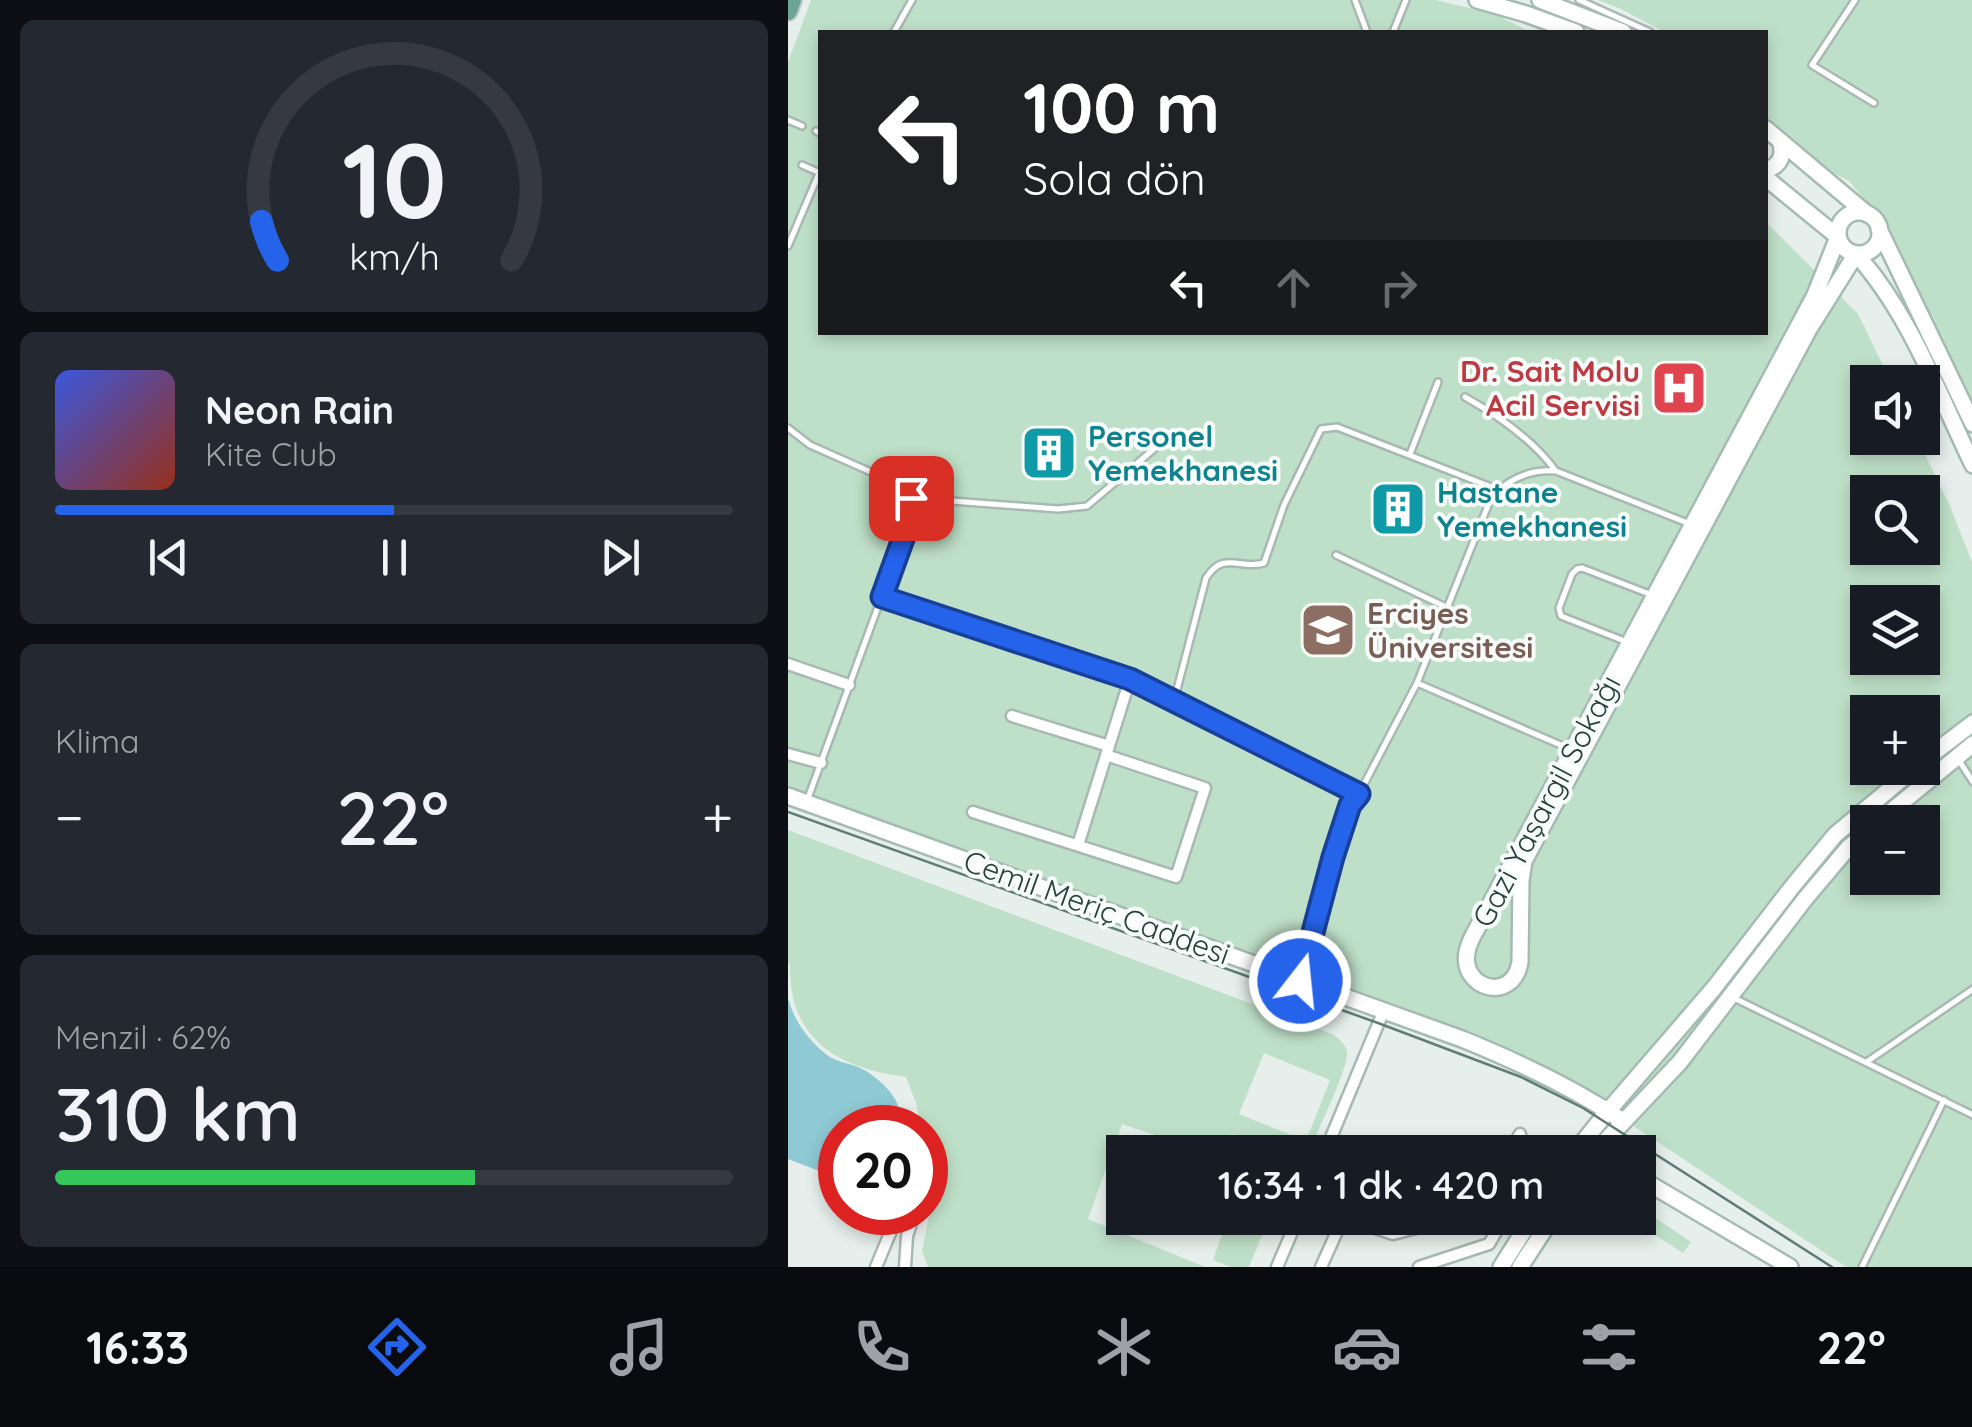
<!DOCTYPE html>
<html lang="tr">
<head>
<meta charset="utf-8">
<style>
	body { margin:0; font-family:Quicksand,sans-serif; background:#242831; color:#f1f3f6; height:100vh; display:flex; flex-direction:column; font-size:38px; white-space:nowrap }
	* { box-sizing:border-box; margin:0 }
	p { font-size:32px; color:#9ea1a6 }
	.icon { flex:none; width:55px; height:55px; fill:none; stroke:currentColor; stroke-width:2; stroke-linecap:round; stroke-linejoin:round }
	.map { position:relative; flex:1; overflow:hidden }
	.sheet { display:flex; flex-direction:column; gap:20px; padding:20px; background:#0d0f14; width:788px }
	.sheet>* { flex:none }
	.top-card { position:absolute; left:30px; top:30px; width:950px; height:305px; border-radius:0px; box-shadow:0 5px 15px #0003; background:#202124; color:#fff; overflow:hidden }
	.fabs { position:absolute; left:1062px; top:365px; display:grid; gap:20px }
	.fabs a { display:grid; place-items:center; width:90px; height:90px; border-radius:0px; background:#171b24; box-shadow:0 5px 15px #0003; font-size:50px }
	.speed { position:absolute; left:30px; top:1105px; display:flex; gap:20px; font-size:50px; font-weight:700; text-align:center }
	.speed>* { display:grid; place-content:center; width:130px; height:130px; border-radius:50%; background:#171b24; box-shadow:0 5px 15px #0003; line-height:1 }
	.speed .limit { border:15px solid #d22; background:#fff; color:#111 }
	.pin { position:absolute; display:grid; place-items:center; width:85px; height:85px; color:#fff; margin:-42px; border-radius:20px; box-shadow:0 5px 15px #0006 }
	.me { position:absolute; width:110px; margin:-55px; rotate:16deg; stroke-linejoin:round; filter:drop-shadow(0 0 8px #0008) }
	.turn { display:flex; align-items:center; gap:35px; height:210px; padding:0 40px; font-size:45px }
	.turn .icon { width:130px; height:130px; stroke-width:2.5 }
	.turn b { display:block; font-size:70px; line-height:85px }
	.lanes { display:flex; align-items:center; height:95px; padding:0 40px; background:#0003; justify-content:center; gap:50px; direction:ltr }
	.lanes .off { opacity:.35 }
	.big { font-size:75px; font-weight:600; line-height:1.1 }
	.sheet .widget { flex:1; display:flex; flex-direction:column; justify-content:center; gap:15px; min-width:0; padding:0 35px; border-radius:15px; background:#242831 }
	.sheet .dial { align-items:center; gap:0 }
	.dial svg { height:260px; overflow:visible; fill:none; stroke:#363941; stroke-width:7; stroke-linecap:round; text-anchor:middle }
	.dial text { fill:#f1f3f6; stroke:none }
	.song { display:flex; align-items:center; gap:30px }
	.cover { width:120px; height:120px; border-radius:15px; background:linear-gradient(135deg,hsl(230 70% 55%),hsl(10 70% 35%)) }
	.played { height:10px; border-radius:5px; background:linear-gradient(90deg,#2563eb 50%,#363941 50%) }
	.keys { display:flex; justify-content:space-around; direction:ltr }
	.heat { display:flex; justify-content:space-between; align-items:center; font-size:55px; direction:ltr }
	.charge { height:15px; border-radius:8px; background:linear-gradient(90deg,#34c759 62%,#363941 0) }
	.trip { position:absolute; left:318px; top:1135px; width:550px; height:100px; border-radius:0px; background:#171b24; box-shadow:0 5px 15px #0003; font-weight:600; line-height:100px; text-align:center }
	.dock { display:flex; height:160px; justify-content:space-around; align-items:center; background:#090b0e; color:#9ea1a6 }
	.dock .icon { width:70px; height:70px }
	.dock .selected { color:#2563eb }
	.dock b { font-size:45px; color:#f1f3f6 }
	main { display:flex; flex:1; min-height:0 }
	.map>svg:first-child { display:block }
	.green { fill:#bfe0c8; fill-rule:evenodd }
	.water { fill:#8ec9d4 }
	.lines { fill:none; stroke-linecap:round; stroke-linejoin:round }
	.lane-casing { stroke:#a8b8b2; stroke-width:10 }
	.street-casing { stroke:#a8b8b2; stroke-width:15 }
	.secondary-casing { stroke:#a4bbb3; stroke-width:20 }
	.primary-casing { stroke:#c2cac8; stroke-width:22 }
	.lane { stroke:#fff; stroke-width:5 }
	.street { stroke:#fff; stroke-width:10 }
	.secondary { stroke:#fff; stroke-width:15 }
	.primary { stroke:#6aa596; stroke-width:18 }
	.tram { stroke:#5f7d75; stroke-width:2.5 }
	.route-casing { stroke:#184099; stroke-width:25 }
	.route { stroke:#2563eb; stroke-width:18 }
	.labels { text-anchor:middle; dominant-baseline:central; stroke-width:8; stroke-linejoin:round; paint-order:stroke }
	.health-label { font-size:30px; font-weight:bold; fill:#be3a42; stroke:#f7fbf9; text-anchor:end }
	.culture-label { font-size:30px; font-weight:bold; fill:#0d838f; stroke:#f7fbf9; text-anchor:start }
	.education-label { font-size:30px; font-weight:bold; fill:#785e54; stroke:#f7fbf9; text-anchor:start }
	.street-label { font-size:30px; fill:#24423a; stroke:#f7fbf9 }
</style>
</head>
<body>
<main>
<section class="sheet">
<div class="widget dial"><svg viewBox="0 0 100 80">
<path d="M14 69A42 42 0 1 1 86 69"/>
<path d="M14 69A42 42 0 0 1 9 57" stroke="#2563eb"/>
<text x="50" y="56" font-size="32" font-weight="700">10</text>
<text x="50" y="72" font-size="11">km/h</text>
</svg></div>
<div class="widget">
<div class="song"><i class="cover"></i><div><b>Neon Rain</b><p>Kite Club</p></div></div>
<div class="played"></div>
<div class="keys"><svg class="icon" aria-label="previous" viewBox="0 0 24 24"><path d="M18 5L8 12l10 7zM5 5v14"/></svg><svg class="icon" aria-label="pause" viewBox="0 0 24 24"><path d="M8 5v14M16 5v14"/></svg><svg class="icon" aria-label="next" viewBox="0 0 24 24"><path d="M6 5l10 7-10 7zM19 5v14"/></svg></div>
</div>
<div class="widget"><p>Klima</p>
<div class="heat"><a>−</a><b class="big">22°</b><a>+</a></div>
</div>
<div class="widget"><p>Menzil · 62%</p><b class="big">310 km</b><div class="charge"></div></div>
</section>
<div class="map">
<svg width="1185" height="1267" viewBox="0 0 1185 1267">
	<rect width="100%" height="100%" fill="#e6efeb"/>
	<path class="green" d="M23 0H647L707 14 742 32H32V332H978V222L1070 314 1103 382H1080V438H1129L1161 504 1184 562V1267H1058L814 1105 643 1026 0 807V62ZM1080 492H1135V548H1080ZM1080 602H1135V658H1080ZM1080 712H1135V768H1080ZM1080 822H1135V878H1080Z
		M810 0H1184V403L1174 399 1085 210 1061 181 1026 163 978 123V32H876L833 9Z
		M0 830 544 1034C550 1038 558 1044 559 1052 561 1067 528 1134 521 1152H457L460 1145 446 1139 447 1134 419 1139 412 1136 405 1152H386L367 1146 370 1136 334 1124 300 1219 417 1267H140L134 1251 141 1216 138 1212V1196L155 1180 138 1143V1128L133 1127 128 1103 118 1077C55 1069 0 1043 2 964L0 963ZM476 1053 542 1080 518 1141 451 1114Z
		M850 1206 903 1242 895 1253 841 1218H850Z
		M440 1218H481L461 1267H443L425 1260Z"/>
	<path class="water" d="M0 998C6 1021 20 1040 39 1055 50 1063 64 1063 76 1070 90 1078 108 1094 111 1109L120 1113 124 1111 129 1127 52 1128V1179L0 1159Z"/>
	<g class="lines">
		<g class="lane-casing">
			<path id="lane" d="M567 0 579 32
				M791 0 862 32
				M1067 0 1024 65 1086 103
				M106 32 124 0
				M605 32 618 0
				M0 120 14 126
				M28 131 32 133
				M14 165 32 173
				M0 246 32 171
				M677 397C709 415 745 440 767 470
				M0 428 22 445 110 484C121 491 125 501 124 514L20 798
				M622 454 650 382
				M124 498 270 509 299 506 380 437
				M548 555 658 607
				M94 597 342 679 570 794
				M839 642 773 616 771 608 784 574 789 569 794 568 864 595
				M629 683 782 749
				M386 701 418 578C436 550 451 570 476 563L496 505 533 429 549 427 711 490
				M1170 759 1185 782
				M513 976 545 857 562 805 571 794 629 683 703 498C721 478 742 469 768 471L902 524
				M944 997 1185 1115
				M1080 1061 1185 989
				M1074 1267 1156 1100"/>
		</g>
		<g class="street-casing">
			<path id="street" d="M0 664 61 685
				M224 716 321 746
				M0 754 33 763
				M185 812 388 877 417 788 318 755
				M290 845 342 679
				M537 1152 596 1010
				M722 1152 732 1134
				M751 1152 755 1146
				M557 1218 605 1234 667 1218
				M88 1267 105 1226
				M117 1267 119 1236 127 1212
				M489 1267 510 1218
				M533 1267 555 1218
				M631 1267 701 1244 716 1218"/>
		</g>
		<g class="secondary-casing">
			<path id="secondary" d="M689 0 738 14 788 32
				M752 0 835 32
				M978 129 1079 214
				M978 170C992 166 997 155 992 141
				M978 178 1050 237 1027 295 697 914C691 926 681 939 679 952 672 989 725 1004 732 962L733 880 736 861 1021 329 1068 254C1122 314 1150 393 1185 465
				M1050 233a21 21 0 1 1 42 0a21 21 0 1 1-42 0Z
				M1091 229 1185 424
				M1135 761 1185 723
				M0 796 674 1039C731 1062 784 1087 835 1121
				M1090 822 1185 744
				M787 1152 820 1111 926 988 1004 887 1047 835 1127 768
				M807 1152 892 1062 1017 899 1060 848 1080 831
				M850 1177 1002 1267
				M713 1267 744 1218
				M732 1267 764 1218"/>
		</g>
		<g class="primary-casing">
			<path id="primary" d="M0 11 4 0"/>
		</g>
		<use href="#lane" class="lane"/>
		<use href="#street" class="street"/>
		<use href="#secondary" class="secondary"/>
		<use href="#primary" class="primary"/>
		<path class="tram" d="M0 812 590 1023 733 1077 795 1108 1044 1267"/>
	</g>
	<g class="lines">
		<g class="route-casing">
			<path id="route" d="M123 498 124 514 94 597 342 679 571 794 562 805 545 857 512 981"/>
		</g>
		<use href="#route" class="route"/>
	</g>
	<defs>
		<g id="hospital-square" transform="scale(2.875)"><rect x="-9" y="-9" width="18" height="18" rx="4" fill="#e0444e" stroke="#f7fbf9"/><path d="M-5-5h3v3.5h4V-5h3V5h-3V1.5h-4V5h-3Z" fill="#fff"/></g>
		<g id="building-square" transform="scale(2.875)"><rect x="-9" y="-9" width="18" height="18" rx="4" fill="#0f9aa8" stroke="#f7fbf9"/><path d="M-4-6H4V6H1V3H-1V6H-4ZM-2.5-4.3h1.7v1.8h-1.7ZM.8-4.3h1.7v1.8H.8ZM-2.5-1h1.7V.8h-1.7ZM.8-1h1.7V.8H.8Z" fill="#fff"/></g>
		<g id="university-square" transform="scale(2.875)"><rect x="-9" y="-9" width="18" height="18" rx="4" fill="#8d6e63" stroke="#f7fbf9"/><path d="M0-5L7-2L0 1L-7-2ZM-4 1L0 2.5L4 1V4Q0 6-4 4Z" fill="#fff"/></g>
	</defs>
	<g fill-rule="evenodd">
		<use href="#hospital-square" x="891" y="388"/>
		<use href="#building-square" x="261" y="453"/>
		<use href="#building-square" x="610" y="509"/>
		<use href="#university-square" x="540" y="630"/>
	</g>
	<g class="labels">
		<g class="health-label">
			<text x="852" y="371">Dr. Sait Molu<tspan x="852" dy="34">Acil Servisi</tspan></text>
		</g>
		<g class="culture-label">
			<text x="300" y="436">Personel<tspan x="300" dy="34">Yemekhanesi</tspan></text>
			<text x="649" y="492">Hastane<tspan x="649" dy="34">Yemekhanesi</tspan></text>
		</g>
		<g class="education-label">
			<text x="579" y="613">Erciyes<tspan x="579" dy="34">Üniversitesi</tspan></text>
		</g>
		<g class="street-label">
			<text transform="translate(758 801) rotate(-62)">Gazi Yaşargil Sokağı</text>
			<text transform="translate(309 907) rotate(20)">Cemil Meriç Caddesi</text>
		</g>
	</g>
</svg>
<div class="fabs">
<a><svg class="icon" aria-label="sound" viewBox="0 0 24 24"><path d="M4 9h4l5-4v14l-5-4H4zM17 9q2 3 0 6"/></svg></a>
<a><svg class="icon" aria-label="search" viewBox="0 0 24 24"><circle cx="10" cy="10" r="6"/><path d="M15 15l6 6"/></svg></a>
<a><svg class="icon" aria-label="layers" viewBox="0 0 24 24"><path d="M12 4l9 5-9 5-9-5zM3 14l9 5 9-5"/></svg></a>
<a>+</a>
<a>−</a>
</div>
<div class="speed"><div class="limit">20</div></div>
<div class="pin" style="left:123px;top:498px;background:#d93025"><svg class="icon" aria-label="arrive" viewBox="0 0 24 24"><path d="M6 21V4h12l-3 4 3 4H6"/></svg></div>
<svg class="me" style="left:512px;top:981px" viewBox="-20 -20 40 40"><circle r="17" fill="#2563eb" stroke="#fff" stroke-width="3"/><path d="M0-11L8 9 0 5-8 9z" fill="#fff"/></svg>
<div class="trip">16:34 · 1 dk · 420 m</div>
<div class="top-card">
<div class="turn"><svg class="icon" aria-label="left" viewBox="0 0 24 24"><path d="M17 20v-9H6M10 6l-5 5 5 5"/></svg><div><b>100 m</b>Sola dön</div></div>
<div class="lanes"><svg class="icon" aria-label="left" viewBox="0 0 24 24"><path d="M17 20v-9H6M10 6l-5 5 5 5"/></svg><svg class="icon off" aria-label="ahead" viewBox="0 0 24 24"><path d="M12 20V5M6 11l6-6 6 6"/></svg><svg class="icon off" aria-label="right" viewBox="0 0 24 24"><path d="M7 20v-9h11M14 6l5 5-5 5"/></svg></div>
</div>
</div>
</main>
<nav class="dock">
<b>16:33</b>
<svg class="icon selected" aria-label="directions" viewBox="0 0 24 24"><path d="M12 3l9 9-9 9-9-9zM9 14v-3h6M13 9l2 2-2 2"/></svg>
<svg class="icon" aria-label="music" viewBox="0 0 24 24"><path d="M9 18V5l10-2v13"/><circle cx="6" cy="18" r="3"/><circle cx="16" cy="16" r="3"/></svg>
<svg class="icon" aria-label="phone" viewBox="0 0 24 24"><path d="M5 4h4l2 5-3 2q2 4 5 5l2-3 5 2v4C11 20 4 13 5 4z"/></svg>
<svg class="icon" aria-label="climate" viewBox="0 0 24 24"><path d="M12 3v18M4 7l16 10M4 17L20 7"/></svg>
<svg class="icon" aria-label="car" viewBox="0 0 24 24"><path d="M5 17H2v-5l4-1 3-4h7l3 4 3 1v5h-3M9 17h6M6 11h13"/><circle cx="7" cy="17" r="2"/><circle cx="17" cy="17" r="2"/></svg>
<svg class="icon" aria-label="filters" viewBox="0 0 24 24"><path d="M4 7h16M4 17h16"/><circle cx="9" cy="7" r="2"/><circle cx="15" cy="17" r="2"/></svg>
<b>22°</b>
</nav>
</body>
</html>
